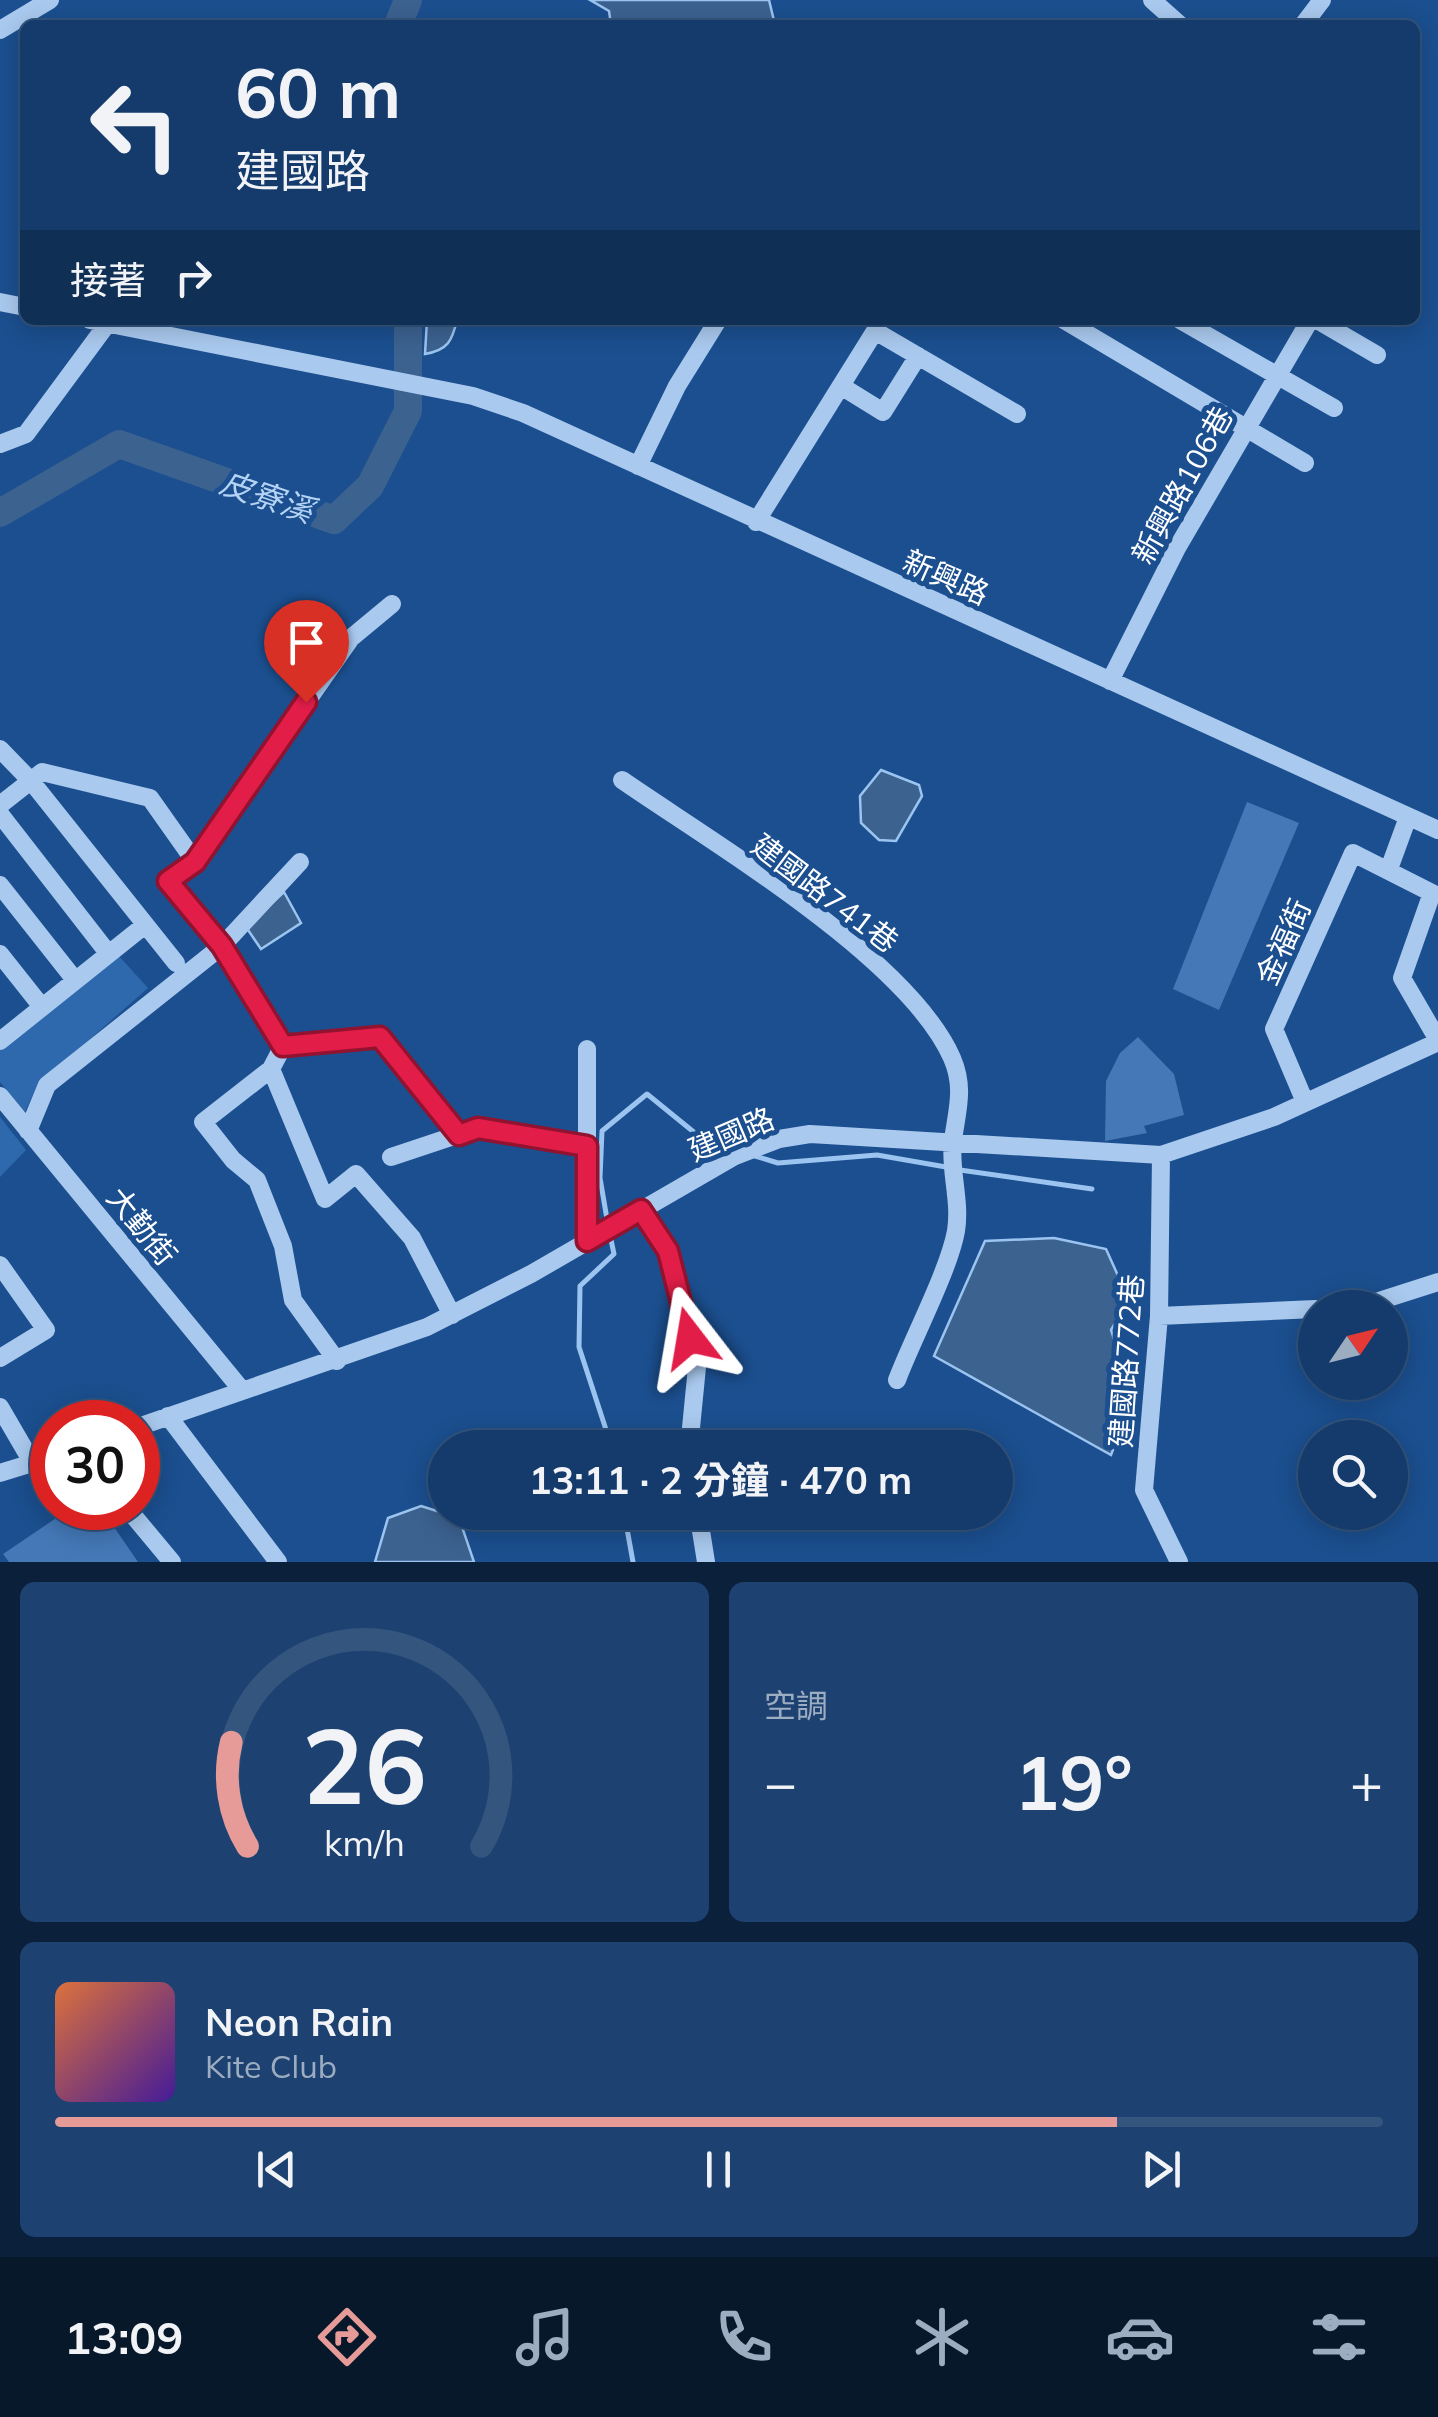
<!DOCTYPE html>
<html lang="zh-TW">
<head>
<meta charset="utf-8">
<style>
	body { margin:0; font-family:Mulish,"Noto Sans TC",sans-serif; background:#1d4271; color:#f1f3f6; height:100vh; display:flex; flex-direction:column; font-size:38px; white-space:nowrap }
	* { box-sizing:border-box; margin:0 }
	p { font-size:32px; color:#9dadc1 }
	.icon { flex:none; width:55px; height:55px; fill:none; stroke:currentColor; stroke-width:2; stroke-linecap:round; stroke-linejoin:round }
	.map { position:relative; height:1562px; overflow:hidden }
	.details { display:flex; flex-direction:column; gap:20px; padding:20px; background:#0b203b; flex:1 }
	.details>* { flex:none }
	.top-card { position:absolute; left:20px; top:20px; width:1400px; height:305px; border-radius:15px; box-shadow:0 5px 25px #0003,0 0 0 2px #33557e; background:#143b6b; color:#f1f3f6; overflow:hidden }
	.needle { width:65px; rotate:55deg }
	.fabs { position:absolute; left:1298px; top:1290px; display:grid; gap:20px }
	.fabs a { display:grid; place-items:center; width:110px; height:110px; border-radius:50%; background:#143b6b; box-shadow:0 5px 25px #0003,0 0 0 2px #33557e; font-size:50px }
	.speed { position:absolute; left:30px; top:1400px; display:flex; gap:20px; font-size:50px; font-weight:700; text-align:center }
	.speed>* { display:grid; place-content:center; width:130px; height:130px; border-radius:50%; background:#143b6b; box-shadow:0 5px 25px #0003,0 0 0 2px #33557e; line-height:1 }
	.speed .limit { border:15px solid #d22; background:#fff; color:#111 }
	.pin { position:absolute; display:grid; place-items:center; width:85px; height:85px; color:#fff; margin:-102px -42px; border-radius:50% 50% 50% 0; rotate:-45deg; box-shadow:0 0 10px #0007 }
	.pin .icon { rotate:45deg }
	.me { position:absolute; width:110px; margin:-55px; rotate:346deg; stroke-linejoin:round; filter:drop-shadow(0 0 8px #0008) }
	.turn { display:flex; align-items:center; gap:35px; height:210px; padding:0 50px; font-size:45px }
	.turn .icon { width:130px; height:130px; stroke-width:2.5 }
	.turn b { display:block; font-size:70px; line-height:85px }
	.then { display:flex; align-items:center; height:95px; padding:0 50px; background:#0003; gap:20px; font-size:38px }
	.big { font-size:75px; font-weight:700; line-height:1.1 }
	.details .card { flex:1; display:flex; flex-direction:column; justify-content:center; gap:15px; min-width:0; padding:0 35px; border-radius:15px; background:#1d4271 }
	.details .dial { align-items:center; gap:0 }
	.dial svg { height:260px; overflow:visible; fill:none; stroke:#33557e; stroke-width:7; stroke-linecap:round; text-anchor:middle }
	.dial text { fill:#f1f3f6; stroke:none }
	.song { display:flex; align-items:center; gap:30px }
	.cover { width:120px; height:120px; border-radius:15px; background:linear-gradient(135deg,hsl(20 70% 55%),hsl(260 70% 35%)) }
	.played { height:10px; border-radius:5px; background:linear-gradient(90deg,#e69b98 80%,#33557e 80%) }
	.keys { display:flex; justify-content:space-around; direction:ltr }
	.heat { display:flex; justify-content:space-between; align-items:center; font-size:55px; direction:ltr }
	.details .tiles { flex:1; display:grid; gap:20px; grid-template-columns:1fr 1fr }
	.card:last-child { grid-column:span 2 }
	.trip { position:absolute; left:428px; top:1430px; width:585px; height:100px; border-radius:50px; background:#143b6b; box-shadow:0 5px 25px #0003,0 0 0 2px #33557e; font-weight:700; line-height:100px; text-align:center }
	.menu { display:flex; height:160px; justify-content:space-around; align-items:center; background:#08182b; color:#9dadc1 }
	.menu .icon { width:70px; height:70px }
	.menu .on { color:#e69b98 }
	.menu b { font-size:45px; color:#f1f3f6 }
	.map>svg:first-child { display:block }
	.green { fill:#2e69ad }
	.water { fill:#3c6290; stroke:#9cc4f0; stroke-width:2.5 }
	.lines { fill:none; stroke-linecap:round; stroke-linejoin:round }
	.stream { stroke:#9cc4f0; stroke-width:5 }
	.river { stroke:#3c6290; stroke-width:28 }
	.building { fill:#4478b7 }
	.minor { stroke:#a9c9ee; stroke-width:18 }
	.route-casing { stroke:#92132f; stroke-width:25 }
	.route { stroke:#e11d48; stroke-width:18 }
	.labels { text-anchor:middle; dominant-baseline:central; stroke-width:10; stroke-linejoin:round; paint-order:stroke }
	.street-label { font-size:30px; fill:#fff; stroke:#1b4f8f }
	.water-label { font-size:32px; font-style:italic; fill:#b5d3f5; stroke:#1b4f8f }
</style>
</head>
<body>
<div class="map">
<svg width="1438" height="1562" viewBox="0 0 1438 1562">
	<rect width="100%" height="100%" fill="#1b4f8f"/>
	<path class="green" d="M118 955 148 988 37 1086 25 1112 0 1082V1050Z
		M0 1117 26 1150 0 1177Z"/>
	<path class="water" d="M590 0H769L775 25H611L609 11Z
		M427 320H457C452 341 448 350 425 354Z
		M881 770 919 785 922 796 896 841 879 840 861 823 860 796Z
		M284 892 301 923 261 949 246 927Z
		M1054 1238 1106 1249 1129 1300 1111 1330 1133 1398 1111 1455 934 1356 985 1241Z
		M421 1506 459 1518 474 1562H375L388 1518Z"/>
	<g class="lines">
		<path class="stream" d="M755 1156 778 1163 877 1155 946 1167
			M960 1170 1092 1189
			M608 1225 600 1178 602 1131 647 1094 706 1142 734 1150
			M610 1235 614 1254 580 1286 579 1347 612 1448
			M624 1512 633 1562"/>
		<path class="river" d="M398 25 408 0
			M0 513 119 444 334 520 370 486 408 411V320"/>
	</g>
	<path class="building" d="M1247 802 1299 823 1219 1010 1173 989Z
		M1138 1037 1174 1074 1184 1115 1144 1126 1147 1133 1105 1141 1106 1081 1120 1053Z
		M71 1508H101L138 1562H9L3 1554Z"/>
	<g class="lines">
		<path class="minor" d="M1152 0 1180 25
			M1303 25 1322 0
			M0 30 50 0
			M0 302 25 307
			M90 320 473 396 523 413 1438 830
			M1064 320 1305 463
			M1180 320 1334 408
			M1317 320 1377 355
			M841 386 883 412 918 356
			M0 444 26 434 108 323
			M638 466 677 386 718 320
			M756 522 875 331 1017 414
			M392 604 351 638 195 862 169 881 222 946 283 1046 381 1037 459 1135
			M1110 681 1177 548 1310 320
			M0 749 31 781 176 963
			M622 780C713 843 908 958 952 1058 965 1088 957 1110 953 1140 949 1169 961 1200 956 1231 949 1270 912 1340 897 1380
			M0 805 42 772 150 798 191 856
			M0 814 108 953
			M1389 869 1408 817
			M0 885 75 980
			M0 954 42 1007
			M0 1041 145 925
			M283 1046 271 1069 203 1122 233 1160 257 1180 283 1246 293 1300 337 1361
			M587 1049V1241
			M271 1069 325 1199 356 1174 412 1238 452 1315
			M0 1096 241 1389
			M1305 1102 1274 1029 1353 853 1432 893 1402 978 1438 1040
			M28 1131 47 1085 222 946 300 862
			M1161 1155 1159 1316 1144 1490 1179 1562
			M391 1157 478 1128 587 1146
			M641 1210 668 1251 697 1367 689 1448
			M0 1265 46 1330 0 1358
			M1357 1308 1438 1282
			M1159 1316 1315 1309
			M0 1407 32 1462
			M168 1416 278 1562
			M138 1427 427 1327 531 1274 735 1156 779 1139 810 1134 1161 1155 1274 1117 1438 1042
			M0 1473 52 1457
			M127 1508 172 1562
			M698 1512 706 1562"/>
	</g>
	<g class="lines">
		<g class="route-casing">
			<path id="route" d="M306 702 195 862 168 881 222 946 283 1046 380 1037 459 1135 478 1128 587 1146V1241L641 1210 668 1251 690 1338"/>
		</g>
		<use href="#route" class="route"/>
	</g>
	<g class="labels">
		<g class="street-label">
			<text transform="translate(1182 485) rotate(-61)">新興路106巷</text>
			<text transform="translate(946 577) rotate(24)">新興路</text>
			<text transform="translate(825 893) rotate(37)">建國路741巷</text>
			<text transform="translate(1283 942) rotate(-66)">金福街</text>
			<text transform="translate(731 1134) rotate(-23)">建國路</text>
			<text transform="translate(142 1226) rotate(51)">大勤街</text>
			<text transform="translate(1126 1361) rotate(-86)">建國路772巷</text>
		</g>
		<g class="water-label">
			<text transform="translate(267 496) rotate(19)">皮寮溪</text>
		</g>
	</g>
</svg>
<div class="fabs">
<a><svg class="needle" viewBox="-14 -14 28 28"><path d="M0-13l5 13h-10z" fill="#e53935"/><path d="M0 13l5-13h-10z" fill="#9dadc1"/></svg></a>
<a><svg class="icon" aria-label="search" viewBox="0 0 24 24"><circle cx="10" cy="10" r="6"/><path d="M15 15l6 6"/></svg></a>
</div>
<div class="speed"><div class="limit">30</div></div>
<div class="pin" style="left:306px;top:702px;background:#d93025"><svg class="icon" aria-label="arrive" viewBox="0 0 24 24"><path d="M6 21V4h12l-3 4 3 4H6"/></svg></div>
<svg class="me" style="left:690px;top:1338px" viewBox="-20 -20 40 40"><path d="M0-17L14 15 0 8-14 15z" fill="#e11d48" stroke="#fff" stroke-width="4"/></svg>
<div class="trip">13:11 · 2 分鐘 · 470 m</div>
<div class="top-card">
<div class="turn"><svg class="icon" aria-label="left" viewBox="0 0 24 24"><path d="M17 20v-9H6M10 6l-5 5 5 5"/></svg><div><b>60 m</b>建國路</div></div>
<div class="then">接著<svg class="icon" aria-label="right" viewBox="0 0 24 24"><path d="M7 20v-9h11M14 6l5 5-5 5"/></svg></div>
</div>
</div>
<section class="details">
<div class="tiles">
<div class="card dial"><svg viewBox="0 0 100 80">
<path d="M14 69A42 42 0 1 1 86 69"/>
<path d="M14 69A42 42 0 0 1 9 37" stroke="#e69b98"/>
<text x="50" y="56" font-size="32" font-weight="700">26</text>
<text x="50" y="72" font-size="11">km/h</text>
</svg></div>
<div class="card"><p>空調</p>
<div class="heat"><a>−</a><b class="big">19°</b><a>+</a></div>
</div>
<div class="card">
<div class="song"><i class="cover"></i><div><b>Neon Rain</b><p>Kite Club</p></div></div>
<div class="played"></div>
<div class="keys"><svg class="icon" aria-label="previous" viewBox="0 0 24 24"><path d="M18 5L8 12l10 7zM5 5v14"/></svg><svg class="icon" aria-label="pause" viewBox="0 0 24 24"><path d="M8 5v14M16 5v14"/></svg><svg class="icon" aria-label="next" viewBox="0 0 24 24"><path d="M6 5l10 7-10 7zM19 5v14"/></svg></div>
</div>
</div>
</section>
<nav class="menu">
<b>13:09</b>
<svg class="icon on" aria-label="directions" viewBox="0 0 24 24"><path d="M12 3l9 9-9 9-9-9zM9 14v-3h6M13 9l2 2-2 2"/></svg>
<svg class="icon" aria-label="music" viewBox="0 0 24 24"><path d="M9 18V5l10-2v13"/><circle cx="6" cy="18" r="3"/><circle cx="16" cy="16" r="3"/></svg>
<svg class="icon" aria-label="phone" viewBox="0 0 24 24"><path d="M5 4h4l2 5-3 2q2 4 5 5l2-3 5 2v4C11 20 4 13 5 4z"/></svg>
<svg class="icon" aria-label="climate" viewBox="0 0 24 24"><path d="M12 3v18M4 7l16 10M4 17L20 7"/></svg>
<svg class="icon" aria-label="car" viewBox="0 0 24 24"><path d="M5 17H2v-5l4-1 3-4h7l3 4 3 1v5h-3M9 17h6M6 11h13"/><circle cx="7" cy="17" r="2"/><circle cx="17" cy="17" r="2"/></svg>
<svg class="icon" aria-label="filters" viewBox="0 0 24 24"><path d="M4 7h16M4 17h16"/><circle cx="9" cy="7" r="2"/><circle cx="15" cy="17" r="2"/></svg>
</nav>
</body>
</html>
